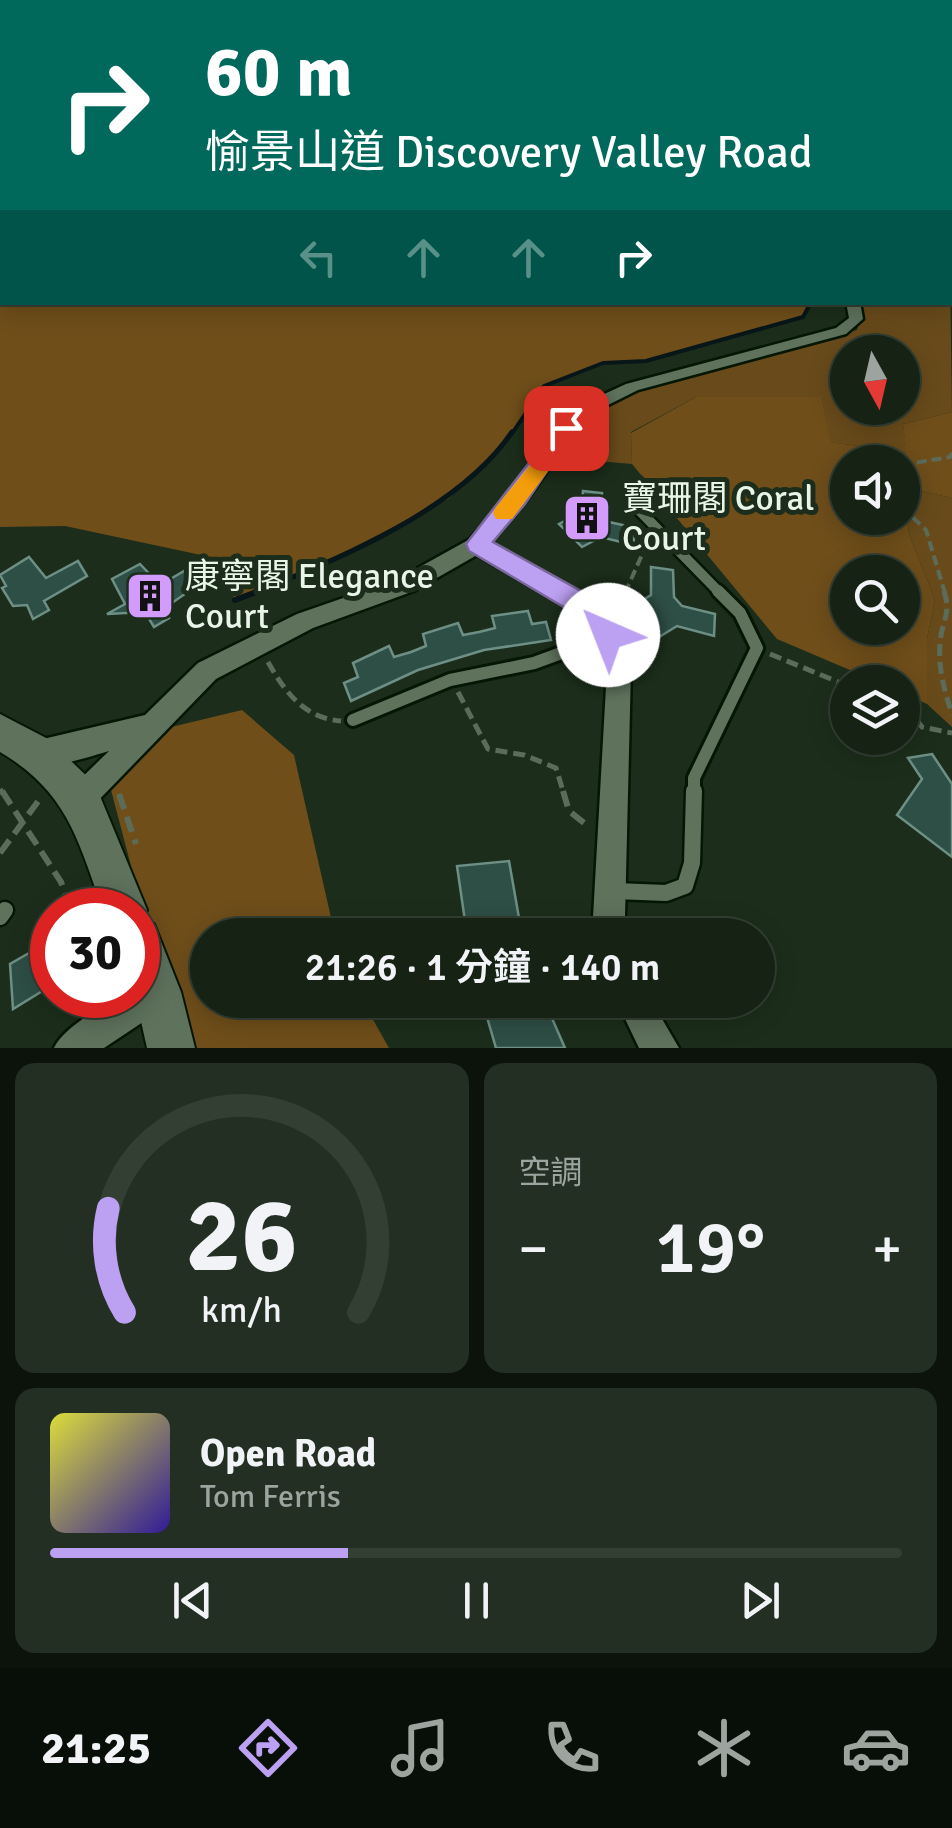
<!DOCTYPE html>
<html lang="zh-TW">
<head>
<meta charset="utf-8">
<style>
	body { margin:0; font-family:Signika,"Noto Sans TC",sans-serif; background:#222f22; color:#f1f3f6; height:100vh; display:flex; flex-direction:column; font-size:38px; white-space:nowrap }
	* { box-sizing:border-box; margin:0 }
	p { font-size:32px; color:#9da4a0 }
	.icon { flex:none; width:55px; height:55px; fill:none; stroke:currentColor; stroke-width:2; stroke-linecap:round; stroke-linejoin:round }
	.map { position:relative; height:1048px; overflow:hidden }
	.side { display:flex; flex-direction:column; gap:15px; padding:15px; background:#0c130b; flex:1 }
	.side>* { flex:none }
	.hud { position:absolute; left:0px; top:0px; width:952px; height:305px; box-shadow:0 5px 25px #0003,0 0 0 2px #343f34; background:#00695c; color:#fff; overflow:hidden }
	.needle { width:65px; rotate:172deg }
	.tools { position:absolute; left:830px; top:335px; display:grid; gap:20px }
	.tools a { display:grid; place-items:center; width:90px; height:90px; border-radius:50%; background:#152214; box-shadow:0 5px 25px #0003,0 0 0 2px #343f34; font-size:50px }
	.speed { position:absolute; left:30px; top:888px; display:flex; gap:20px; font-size:50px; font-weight:700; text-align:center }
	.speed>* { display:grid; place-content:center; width:130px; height:130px; border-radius:50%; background:#152214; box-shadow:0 5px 25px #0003,0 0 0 2px #343f34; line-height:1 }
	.speed .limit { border:15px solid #d22; background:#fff; color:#111 }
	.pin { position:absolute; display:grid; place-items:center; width:85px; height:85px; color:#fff; margin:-42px; border-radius:20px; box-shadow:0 5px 15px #0006 }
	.me { position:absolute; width:110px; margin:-55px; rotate:316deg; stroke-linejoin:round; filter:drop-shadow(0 0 8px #0008) }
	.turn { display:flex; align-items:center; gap:35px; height:210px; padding:0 40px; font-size:45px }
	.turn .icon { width:130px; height:130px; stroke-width:2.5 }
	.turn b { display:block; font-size:70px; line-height:85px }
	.lanes { display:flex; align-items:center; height:95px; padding:0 40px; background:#0003; justify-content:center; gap:50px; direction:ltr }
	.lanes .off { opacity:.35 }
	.big { font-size:75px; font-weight:600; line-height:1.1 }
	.side .card { flex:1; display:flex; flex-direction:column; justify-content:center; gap:15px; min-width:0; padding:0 35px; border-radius:20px; background:#222f22 }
	.side .dial { align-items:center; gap:0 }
	.dial svg { height:260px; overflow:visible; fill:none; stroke:#343f34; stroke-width:7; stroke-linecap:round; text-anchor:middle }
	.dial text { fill:#f1f3f6; stroke:none }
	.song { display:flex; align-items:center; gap:30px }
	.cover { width:120px; height:120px; border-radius:15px; background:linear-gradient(135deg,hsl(60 70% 55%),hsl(250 70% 35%)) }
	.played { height:10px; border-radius:5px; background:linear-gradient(90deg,#bca0f2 35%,#343f34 35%) }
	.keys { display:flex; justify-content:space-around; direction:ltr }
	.heat { display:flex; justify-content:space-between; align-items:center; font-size:55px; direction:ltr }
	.side .tiles { flex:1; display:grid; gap:15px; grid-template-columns:1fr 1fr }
	.card:last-child { grid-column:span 2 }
	.trip { position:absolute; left:190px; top:918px; width:585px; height:100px; border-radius:50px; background:#152214; box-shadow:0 5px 25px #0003,0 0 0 2px #343f34; font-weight:600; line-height:100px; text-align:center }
	.dock { display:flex; height:160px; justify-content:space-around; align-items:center; background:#080e08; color:#9da4a0 }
	.dock .icon { width:70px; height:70px }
	.dock .selected { color:#bca0f2 }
	.dock b { font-size:45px; color:#f1f3f6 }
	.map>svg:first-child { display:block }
	.green { fill:#694b1b; fill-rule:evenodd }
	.forest { fill:#6f4e1a; fill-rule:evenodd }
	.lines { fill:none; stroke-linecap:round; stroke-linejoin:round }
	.stream-far3 { stroke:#081619; stroke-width:2.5 }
	.stream-far2 { stroke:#081619; stroke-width:4 }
	.stream-far1 { stroke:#081619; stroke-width:5 }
	.stream { stroke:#081619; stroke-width:6 }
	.building { fill:#2e4f46; stroke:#6d8f85; stroke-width:2.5 }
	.lane-far2-casing { stroke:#061605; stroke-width:15 }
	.lane-far1-casing { stroke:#061605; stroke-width:18 }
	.lane-casing { stroke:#061605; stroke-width:21 }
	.street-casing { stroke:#061605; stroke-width:5 }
	.secondary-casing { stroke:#061605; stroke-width:4 }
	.path-far2 { stroke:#5c6c5b; stroke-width:4; stroke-dasharray:10 5; stroke-linecap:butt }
	.path-far1 { stroke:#5c6c5b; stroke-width:5; stroke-dasharray:12 6; stroke-linecap:butt }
	.path { stroke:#5c6c5b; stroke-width:6; stroke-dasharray:16 8; stroke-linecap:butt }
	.lane-far2 { stroke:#5e725c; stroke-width:10 }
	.lane-far1 { stroke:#5e725c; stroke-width:12 }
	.lane { stroke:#5e725c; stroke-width:16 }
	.street { fill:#5e725c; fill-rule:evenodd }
	.secondary { fill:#5e725c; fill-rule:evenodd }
	.route { fill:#bca0f2; stroke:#7a689d; stroke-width:2.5 }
	.slow { fill:#f59e0b }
	.labels { text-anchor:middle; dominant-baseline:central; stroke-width:10; stroke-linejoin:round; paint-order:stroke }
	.poi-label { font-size:35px; fill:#eaf5e9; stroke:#1c2e1b; text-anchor:start }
</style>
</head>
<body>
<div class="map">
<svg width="952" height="1048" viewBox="0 0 952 1048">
	<rect width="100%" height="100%" fill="#1c2e1b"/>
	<path class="green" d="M950 278 952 412 903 424 907 453 829 442 822 397H696L631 432 632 464 562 458 583 422 624 396 857 330 862 314 854 303 950 302ZM848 352H902V408H848Z
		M903 487 952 498V727L927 704V639L935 600 909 534Z"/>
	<path class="forest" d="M4 303V302L811 303 803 317 646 361 603 363 544 386 499 452 448 499 302 574 235 600 215 558 65 526 0 527V306Z
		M696 397H822L830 442 906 453 903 424 952 412V498L903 487 909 534 935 600 927 639V704L903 693 902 682H878L777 639 632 464 631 433ZM902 462V518H848V462ZM902 572V628H848V572Z
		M242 710 294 755 335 935H208V1000H362L389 1048H179L111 790 163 729Z"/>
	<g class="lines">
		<path class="stream-far3" d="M806 310 811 302"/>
		<path class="stream-far2" d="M511 435 544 386 603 363 646 361 803 317 808 308"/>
		<path class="stream-far1" d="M253 593C338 560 460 509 512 432"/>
		<path class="stream" d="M235 600 259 591"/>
	</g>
	<path class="building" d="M583 491 602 493 600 520 636 528 633 545 601 537 582 547 559 524 581 512Z
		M29 557 46 578 78 561 87 576 44 601 49 610 33 619 27 605 13 606 2 588 6 586 0 575Z
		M140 564 160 585 191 567 201 583 163 609 169 618 154 627 145 612 107 614 125 604 112 579Z
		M651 567 673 570 674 597 682 606 715 614 714 636 677 626 656 639 628 609 651 595Z
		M528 611 532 624 546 622 551 640 484 650 418 670 351 701 344 683 358 677 353 663 389 646 394 657 411 652 426 646 423 634 458 623 463 635 479 632 495 628 492 616Z
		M932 754 952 784V857L897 815 922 779 908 758Z
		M509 861 522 935H509L508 931 467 935 457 866Z
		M50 941 52 985 13 1009 10 964Z
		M482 1000H544L565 1048H496Z"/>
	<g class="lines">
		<g class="lane-far2-casing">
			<path id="lane-far2" d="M632 503 720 593"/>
		</g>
		<g class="lane-far1-casing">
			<path id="lane-far1" d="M353 720 450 680 534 663 608 636
				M694 794V778L757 648 740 613 718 591"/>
		</g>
		<g class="lane-casing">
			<path id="lane" d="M615 891 666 893 685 886 692 863 694 791
				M0 917 5 910"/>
		</g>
		<g class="street-casing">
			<path id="street" d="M950 249H952V257H950Z
				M846 302H860L863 319 846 334 638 390 586 416 524 504 491 543 604 606 621 635 631 669 625 917 627 935H595L593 917 607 669 598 638 588 620 477 555 414 591 313 628 216 679 91 808 81 812 71 808 67 798 71 788 109 751C85 758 50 771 26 761L22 752 26 743 145 715 198 663 297 614 398 579 470 539 510 494 574 408 626 384 836 328 849 318Z
				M158 975 170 980 175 992 170 1004 104 1048H54C63 1027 115 995 138 995V985Z
				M616 1000H651L679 1048H639Z"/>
		</g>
		<g class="secondary-casing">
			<path id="secondary" d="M0 714 48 739 95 784 147 910 143 920 154 924 181 992 195 1048H147L135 995 138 910H103C78 841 68 792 0 752Z"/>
		</g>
		<path class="path-far2" d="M902 465 950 457 952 453
			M902 507 926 530 945 593
			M625 593 649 539"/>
		<path class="path-far1" d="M944 591C952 616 941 621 940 644 938 670 945 691 952 715
			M613 603 628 591
			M770 654 848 686
			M268 662C285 692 304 718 341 721
			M458 692 488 749 524 755 556 768 564 794
			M902 709 911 712 922 727 952 733
			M0 789 3 794"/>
		<path class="path" d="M2 791 61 882 71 910
			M563 791 569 811 589 827
			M119 794 136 844
			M0 853 42 796"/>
		<use href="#lane-far2" class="lane-far2"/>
		<use href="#lane-far1" class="lane-far1"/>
		<use href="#lane" class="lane"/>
		<use href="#street" class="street"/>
		<use href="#secondary" class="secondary"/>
	</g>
	<linearGradient id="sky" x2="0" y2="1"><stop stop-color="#0f190f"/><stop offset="0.48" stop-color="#3a4c4a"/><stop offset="1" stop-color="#3a4c4a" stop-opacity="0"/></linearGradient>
	<rect width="952" height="281" fill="url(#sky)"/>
	<path class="route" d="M566 422 576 428 525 504 493 542 606 605 622 635 618 644 608 647 599 644 587 621 469 551 466 544 560 423Z"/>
	<path class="slow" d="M542 457 549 459 552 465 549 470 512 519H496L493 513 496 507 535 459Z"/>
	<defs>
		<g id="building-square" transform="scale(2.5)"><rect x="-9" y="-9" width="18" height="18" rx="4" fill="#d39cfc" stroke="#1c2e1b"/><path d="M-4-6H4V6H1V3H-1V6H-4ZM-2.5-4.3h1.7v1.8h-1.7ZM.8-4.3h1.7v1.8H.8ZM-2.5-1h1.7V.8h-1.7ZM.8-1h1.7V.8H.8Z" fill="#111"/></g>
	</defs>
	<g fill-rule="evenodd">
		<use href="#building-square" x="587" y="518"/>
		<use href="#building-square" x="150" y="596"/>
	</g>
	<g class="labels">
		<g class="poi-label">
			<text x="622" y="498">寶珊閣 Coral<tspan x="622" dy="40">Court</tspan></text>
			<text x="185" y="576">康寧閣 Elegance<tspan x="185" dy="40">Court</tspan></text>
		</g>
	</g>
</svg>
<div class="tools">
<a><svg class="needle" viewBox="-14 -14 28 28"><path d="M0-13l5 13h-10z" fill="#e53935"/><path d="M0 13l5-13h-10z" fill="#9da4a0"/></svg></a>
<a><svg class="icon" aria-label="sound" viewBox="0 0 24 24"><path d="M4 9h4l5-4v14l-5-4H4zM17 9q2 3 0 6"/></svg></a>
<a><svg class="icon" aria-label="search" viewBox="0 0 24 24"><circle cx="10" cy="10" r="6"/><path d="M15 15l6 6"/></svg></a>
<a><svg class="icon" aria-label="layers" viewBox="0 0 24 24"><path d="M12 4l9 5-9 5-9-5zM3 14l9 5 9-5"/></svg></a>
</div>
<div class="speed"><div class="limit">30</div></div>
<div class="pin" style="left:566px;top:428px;background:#d93025"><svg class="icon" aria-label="arrive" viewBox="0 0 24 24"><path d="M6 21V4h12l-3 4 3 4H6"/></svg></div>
<svg class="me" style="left:608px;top:635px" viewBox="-20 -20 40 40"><circle r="19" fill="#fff"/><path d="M0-13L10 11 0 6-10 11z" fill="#bca0f2"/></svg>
<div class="trip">21:26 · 1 分鐘 · 140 m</div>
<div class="hud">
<div class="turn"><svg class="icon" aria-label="right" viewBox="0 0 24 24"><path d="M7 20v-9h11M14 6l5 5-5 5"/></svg><div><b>60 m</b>愉景山道 Discovery Valley Road</div></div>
<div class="lanes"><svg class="icon off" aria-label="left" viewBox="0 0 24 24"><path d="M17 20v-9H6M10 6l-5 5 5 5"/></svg><svg class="icon off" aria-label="ahead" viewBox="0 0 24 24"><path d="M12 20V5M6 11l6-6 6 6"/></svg><svg class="icon off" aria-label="ahead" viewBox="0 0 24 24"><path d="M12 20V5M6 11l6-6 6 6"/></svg><svg class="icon" aria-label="right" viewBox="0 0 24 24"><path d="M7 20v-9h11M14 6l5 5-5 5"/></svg></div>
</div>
</div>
<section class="side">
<div class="tiles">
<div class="card dial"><svg viewBox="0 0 100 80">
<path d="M14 69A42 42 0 1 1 86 69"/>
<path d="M14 69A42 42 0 0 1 9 37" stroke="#bca0f2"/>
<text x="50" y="56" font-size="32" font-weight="700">26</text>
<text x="50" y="72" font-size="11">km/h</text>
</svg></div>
<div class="card"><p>空調</p>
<div class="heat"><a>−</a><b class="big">19°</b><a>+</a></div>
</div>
<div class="card">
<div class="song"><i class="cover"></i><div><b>Open Road</b><p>Tom Ferris</p></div></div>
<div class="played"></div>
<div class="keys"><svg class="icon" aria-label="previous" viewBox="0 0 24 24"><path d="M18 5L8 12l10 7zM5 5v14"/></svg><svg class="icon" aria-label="pause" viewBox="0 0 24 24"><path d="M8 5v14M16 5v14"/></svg><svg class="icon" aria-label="next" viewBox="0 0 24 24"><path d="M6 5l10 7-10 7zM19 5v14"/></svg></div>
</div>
</div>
</section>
<nav class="dock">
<b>21:25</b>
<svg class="icon selected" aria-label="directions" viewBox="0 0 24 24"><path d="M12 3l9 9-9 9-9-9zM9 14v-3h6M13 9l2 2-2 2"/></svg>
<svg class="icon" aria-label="music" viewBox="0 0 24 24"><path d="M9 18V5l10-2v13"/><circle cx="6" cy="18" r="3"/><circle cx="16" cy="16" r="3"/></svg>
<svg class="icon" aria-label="phone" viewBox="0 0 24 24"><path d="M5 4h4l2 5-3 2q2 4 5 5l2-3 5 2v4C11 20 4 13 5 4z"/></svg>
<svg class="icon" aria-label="climate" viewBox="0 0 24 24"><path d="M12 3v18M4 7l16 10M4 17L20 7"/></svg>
<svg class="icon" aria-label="car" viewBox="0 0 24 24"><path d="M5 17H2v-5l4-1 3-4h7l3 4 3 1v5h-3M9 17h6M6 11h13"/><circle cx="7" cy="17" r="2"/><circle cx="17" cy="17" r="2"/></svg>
</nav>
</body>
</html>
